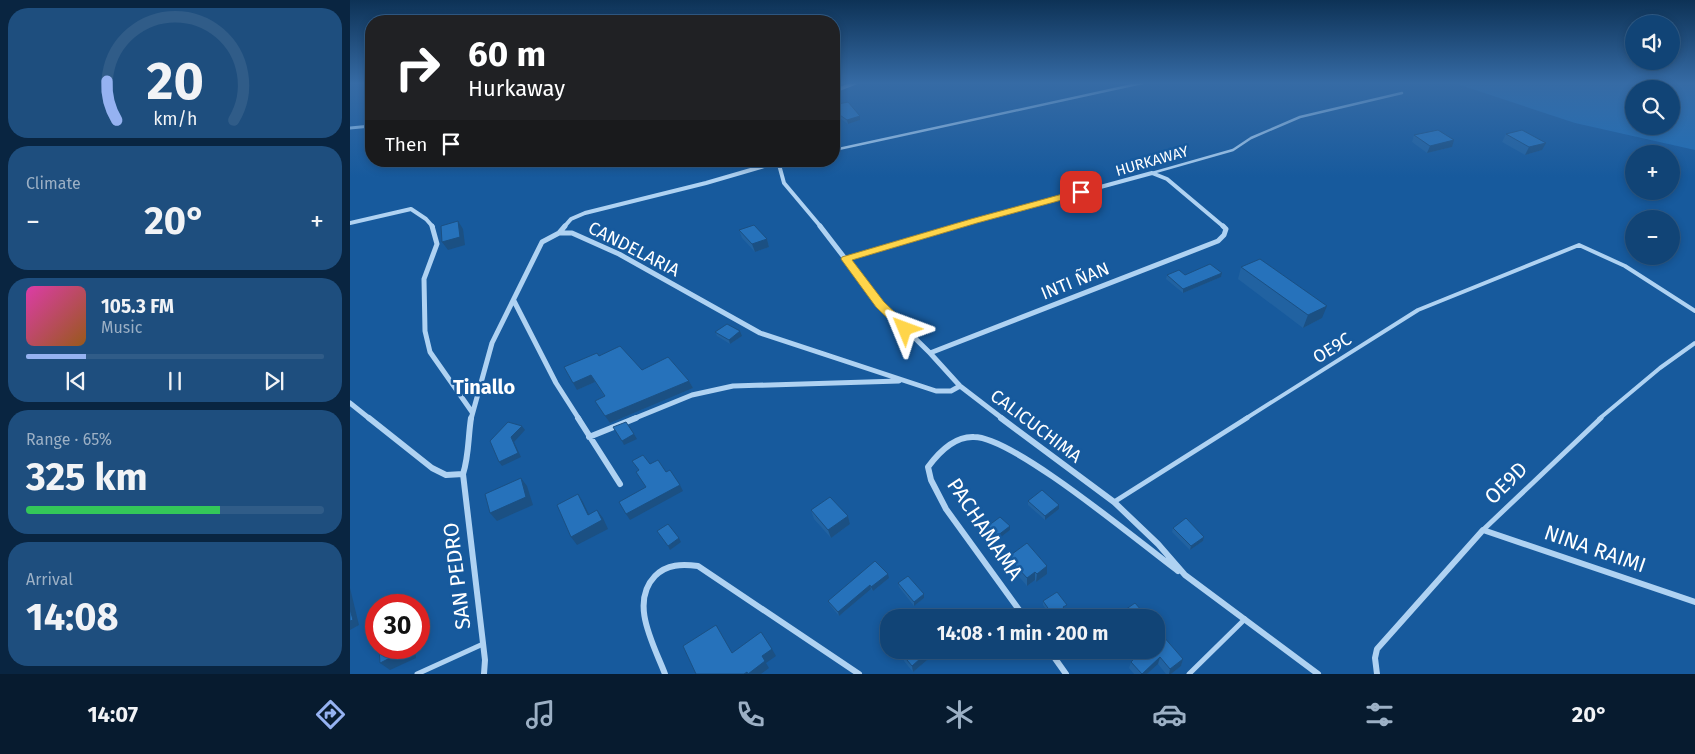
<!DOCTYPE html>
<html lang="en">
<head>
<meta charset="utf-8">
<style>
	body { margin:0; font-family:"Fira Sans",sans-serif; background:#1e4e7e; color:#f1f3f6; height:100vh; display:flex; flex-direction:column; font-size:19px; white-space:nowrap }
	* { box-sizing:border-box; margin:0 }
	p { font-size:16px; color:#9cb0c5 }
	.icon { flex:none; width:28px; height:28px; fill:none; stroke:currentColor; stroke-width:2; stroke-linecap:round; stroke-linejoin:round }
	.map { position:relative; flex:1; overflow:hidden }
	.details { display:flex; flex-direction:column; gap:8px; padding:8px; background:#092541; width:350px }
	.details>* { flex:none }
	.hud { position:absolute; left:15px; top:15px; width:475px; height:152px; border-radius:20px; box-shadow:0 2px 8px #0003,0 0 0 1px #305c88; background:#202124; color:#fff; overflow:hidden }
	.buttons { position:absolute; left:1275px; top:15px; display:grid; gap:10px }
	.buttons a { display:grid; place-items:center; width:55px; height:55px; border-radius:50%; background:#114476; box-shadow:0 2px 8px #0003,0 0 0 1px #305c88; font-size:25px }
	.speed { position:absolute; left:15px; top:594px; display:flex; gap:10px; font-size:25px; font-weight:700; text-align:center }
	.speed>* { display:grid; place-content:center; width:65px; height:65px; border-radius:50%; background:#114476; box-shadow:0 2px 8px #0003,0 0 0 1px #305c88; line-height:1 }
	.speed .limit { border:8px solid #d22; background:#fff; color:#111 }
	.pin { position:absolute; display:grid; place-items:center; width:42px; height:42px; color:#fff; margin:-21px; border-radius:10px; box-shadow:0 2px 8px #0006 }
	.me { position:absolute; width:55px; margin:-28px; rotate:314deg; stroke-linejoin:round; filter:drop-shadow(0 0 4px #0008) }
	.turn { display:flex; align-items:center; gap:18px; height:105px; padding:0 20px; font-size:22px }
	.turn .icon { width:65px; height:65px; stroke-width:2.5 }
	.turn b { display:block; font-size:35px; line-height:42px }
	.then { display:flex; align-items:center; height:48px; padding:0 20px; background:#0003; gap:10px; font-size:19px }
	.big { font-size:38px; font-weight:700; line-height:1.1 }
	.details .widget { flex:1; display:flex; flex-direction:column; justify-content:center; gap:8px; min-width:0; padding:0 18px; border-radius:20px; background:#1e4e7e }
	.details .dial { align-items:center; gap:0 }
	.dial svg { height:130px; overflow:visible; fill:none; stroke:#305c88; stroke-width:7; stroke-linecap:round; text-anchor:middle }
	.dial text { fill:#f1f3f6; stroke:none }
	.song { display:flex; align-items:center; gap:15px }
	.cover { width:60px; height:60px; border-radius:8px; background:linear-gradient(135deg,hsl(320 70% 55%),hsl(30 70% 35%)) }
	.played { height:5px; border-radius:2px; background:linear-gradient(90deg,#95b2f1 20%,#305c88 20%) }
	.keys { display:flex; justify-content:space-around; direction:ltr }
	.heat { display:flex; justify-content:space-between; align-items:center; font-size:28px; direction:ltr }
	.charge { height:8px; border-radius:4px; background:linear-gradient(90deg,#34c759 65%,#305c88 0) }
	.trip { position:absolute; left:530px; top:609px; width:285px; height:50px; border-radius:20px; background:#114476; box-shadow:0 2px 8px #0003,0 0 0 1px #305c88; font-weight:700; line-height:50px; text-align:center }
	.menu { display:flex; height:80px; justify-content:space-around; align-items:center; background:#071b2f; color:#9cb0c5 }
	.menu .icon { width:35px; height:35px }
	.menu .active { color:#95b2f1 }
	.menu b { font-size:22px; color:#f1f3f6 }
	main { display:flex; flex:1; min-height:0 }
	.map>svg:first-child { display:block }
	.green { fill:#206eb6; fill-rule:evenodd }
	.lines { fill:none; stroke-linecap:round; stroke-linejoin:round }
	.stream { stroke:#a1cef5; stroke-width:3 }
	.service-far2 { stroke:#afd2f2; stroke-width:2.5 }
	.service-far1 { stroke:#afd2f2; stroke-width:4 }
	.service { stroke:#afd2f2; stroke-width:5 }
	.minor-far2 { stroke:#afd2f2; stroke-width:4 }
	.minor-far1 { stroke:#afd2f2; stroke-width:5 }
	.minor { stroke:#afd2f2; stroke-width:6 }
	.wall { fill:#2162a1 }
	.shaded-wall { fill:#1b5083 }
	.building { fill:#2672bb; stroke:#1b5083 }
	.route { fill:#ffd54a; stroke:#a68a30 }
	.labels { text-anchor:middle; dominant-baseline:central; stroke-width:5; stroke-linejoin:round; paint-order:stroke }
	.far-street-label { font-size:15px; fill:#fff; stroke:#175a9d }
	.street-label { font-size:18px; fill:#fff; stroke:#175a9d }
	.quarter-label { font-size:20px; font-weight:bold; fill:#fff; stroke:#175a9d }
	.near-street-label { font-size:21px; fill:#fff; stroke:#175a9d }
</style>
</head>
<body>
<main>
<section class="details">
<div class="widget dial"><svg viewBox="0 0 100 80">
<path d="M14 69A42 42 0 1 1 86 69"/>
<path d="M14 69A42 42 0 0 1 8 45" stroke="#95b2f1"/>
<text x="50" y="56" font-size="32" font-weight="700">20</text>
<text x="50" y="72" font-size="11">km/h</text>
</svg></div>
<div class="widget"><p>Climate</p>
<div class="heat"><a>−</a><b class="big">20°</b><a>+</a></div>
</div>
<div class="widget">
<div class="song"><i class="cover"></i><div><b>105.3 FM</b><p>Music</p></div></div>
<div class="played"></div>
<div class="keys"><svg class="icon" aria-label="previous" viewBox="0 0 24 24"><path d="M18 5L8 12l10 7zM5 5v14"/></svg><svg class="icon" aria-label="pause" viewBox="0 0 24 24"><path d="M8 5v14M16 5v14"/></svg><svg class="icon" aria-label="next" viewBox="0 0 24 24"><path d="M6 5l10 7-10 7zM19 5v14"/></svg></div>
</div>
<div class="widget"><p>Range · 65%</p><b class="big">325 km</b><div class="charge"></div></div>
<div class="widget"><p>Arrival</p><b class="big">14:08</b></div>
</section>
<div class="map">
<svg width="1345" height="674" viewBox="0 0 1345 674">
	<rect width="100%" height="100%" fill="#175a9d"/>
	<path class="green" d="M1104 83H1345V150L1225 123ZM1284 89H1321V126H1284Z"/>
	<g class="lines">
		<path class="stream" d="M0 128 21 126"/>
		<path class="service-far2" d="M484 150 792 83
			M802 173 883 150 901 138 950 117 1052 93"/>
		<path class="service-far1" d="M895 419 1068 310 1229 245 1275 266 1345 311
			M1249 419 1310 368 1345 343"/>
		<path class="service" d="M764 502 897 418
			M1133 530 1251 418
			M67 674 133 644
			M839 674 895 619"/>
		<path class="minor-far2" d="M484 91 505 83
			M428 161 434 183 471 227
			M0 223 61 209 76 219 83 227
			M214 227 221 219 235 213 356 183 428 162
			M603 227 802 173 817 179 874 227"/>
		<path class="minor-far1" d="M82 226 87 244 74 279 75 331 80 352 122 412
			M470 226 530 304 580 353 610 386 653 419
			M209 233 215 226
			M496 259 607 226
			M164 301 206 383 229 419
			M580 353 868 241 874 235 876 229 873 226
			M0 403 20 419
			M121 419 142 343 192 242 209 233H222L269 254 410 333 586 391H601L610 386
			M283 419 342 395 383 386 549 381"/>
		<path class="minor" d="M19 418 82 468 96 475 113 474C119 456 118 437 121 418
			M228 418 270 484
			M651 418 764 502 808 544 835 575 968 674
			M239 437 286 418
			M113 474 135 660 134 674
			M675 618 596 509 581 480 578 467C589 452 604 436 624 437 664 437 790 543 828 571
			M699 650 716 674
			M315 674C304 645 279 603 305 576 317 564 332 564 348 566L509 674
			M1027 674 1025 658 1027 649 1133 530 1345 602"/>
	</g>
	<path class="wall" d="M484 105 510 116V120L498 124 484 114Z
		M1156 134 1192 150 1175 155 1152 142Z
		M1064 135 1102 147 1077 153 1062 142Z
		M389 230 417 239 419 247 405 252 392 238Z
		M891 267 972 318 953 328 888 279Z
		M872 273 871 277 833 293 816 279 817 275H835Z
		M365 332 392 336 380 344 367 336Z
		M249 356 292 370 339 381 343 388 260 423 245 401 254 396 245 382 227 390Z
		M678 501 709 505V509L695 520 678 505Z
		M461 510 498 516 500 524 481 538 464 519Z
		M638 526 660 530 647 540 638 530Z
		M823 528 854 537 853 541 840 550 822 532Z
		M658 557 697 566V574L686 582 685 580 677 586 659 565Z
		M539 578 523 591 521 589 489 616 480 605 478 601Z
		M548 583 574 598 564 606 549 587Z
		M693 601 716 609 715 610 721 618H702L693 605Z
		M772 612 798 618H771Z
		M539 618V637L532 629 530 622Z
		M549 650H589L563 672 554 661 552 654Z
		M592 650H606L598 657Z
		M793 650 833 659 831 666 821 674H816L808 664 797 674H784L779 668 781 662Z"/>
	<path class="shaded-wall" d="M510 116V120L498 124 497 120Z
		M1104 140 1102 147 1077 153 1080 146Z
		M1196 143 1192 150 1175 155 1179 147Z
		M108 221 113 229 115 245 98 250 92 242Z
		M417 239 419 247 405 252 402 244Z
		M872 273 871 277 833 293V289Z
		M977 306 972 318 953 328 958 315Z
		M390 331 392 336 380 344 379 340Z
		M241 375 245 382 227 390 223 383Z
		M339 381 343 388 260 423 255 416Z
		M172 426 175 430 164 442 171 457 152 466 149 462 161 437Z
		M284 434 287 439 274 445 272 441Z
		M171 478 177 486 183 505 147 521 140 513Z
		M330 485 333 491 280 520 276 514Z
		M228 494 233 502 243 523 238 515Z
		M709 505V509L695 520V516Z
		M247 510 253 518 258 529 227 545 221 537Z
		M498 516 500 524 481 538 478 530Z
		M660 526V530L647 540V536Z
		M854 537 853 541 840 550 841 546Z
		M329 538 331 542 320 550 318 546Z
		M697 566V574L686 582 687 574Z
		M685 572V580L677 586V578Z
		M538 574 539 578 523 591 521 587Z
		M520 585 521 589 489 616 488 612Z
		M0 588 9 625 0 630Z
		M574 594V598L564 606V602Z
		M56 648H65L66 658 40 670 30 663Z
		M422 649 426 656 416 663 419 668 411 674H394L412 656Z
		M580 650H589L563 672 562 666Z
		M597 650H606L598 657 597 651Z
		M810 657 808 664 797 674H792Z
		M833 659 831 666 821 674H819L820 669Z"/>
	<path class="building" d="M498 102 510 116 497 120 484 111V105Z
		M1088 130 1104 140 1080 146 1064 135Z
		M1172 130 1196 143 1179 147 1156 134Z
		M108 221 110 237 92 242 91 226Z
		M404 225 417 239 402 244 389 230Z
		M910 259 977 306 958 315 891 267Z
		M860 264 872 273 833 289 817 275 829 270 835 275Z
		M377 324 390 331 379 340 365 332Z
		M270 346 292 370 318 357 339 381 255 416 245 401 255 396 241 375 223 383 214 367 247 353 249 356Z
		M158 422 172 426 161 437 168 453 149 462 140 441Z
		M276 422 284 434 272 441 263 427Z
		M293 455 300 464 308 460 316 472 320 470 330 485 276 514 269 502 296 487 286 472 289 470 282 461Z
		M171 478 176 497 140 513 135 494Z
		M692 490 709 505 695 516 678 501Z
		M228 494 238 515 247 510 252 520 221 537 207 505Z
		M480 497 498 516 478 530 461 510Z
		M650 517 660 526 647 536 638 526Z
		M836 518 854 537 841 546 823 528Z
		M318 524 329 538 318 546 307 531Z
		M677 543 697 566 687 574 685 572 677 578 658 557Z
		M525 561 538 574 521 587 520 585 488 612 478 601Z
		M558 576 574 594 564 602 548 583Z
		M707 592 717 605 713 607 721 618H705L693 601Z
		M785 603 798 618H777L772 612Z
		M0 609 3 620 0 621Z
		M546 609 553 618H539V633L530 622Z
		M590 613 594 618H585Z
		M366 625 382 653 411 632 422 649 412 656 415 661 398 674 397 672 394 674H346L333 646Z
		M806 628 833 659 820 669 810 657 792 674 781 662 793 650H806Z
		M29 648H56V650L30 663Z
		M553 650H580L562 666 552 654 554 652Z"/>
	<linearGradient id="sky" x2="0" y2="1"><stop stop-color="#0d3256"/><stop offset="0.47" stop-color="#366ba5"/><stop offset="1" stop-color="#366ba5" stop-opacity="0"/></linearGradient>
	<rect width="1345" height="177" fill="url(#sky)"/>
	<path class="route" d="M731 189 734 190V194L627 223 502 260 534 302 559 326 561 329 559 331H551L526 307 491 259 492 257 621 219Z"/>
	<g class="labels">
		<g class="far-street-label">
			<text transform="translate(802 161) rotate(-16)">HURKAWAY</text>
		</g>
		<g class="street-label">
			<text transform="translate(284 249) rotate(27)">CANDELARIA</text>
			<text transform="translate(725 281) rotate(-22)">INTI ÑAN</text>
			<text transform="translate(982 348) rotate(-32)">OE9C</text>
			<text transform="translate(686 426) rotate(37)">CALICUCHIMA</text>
		</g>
		<g class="quarter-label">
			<text x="134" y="387">Tinallo</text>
		</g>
		<g class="near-street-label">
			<text transform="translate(1156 483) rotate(-44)">OE9D</text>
			<text transform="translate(635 529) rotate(56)">PACHAMAMA</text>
			<text transform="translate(1245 549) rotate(19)">NINA RAIMI</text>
			<text transform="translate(107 576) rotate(-97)">SAN PEDRO</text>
		</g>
	</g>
</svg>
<div class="buttons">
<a><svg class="icon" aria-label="sound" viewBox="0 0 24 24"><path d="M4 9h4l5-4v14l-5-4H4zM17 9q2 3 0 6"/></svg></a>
<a><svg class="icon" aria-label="search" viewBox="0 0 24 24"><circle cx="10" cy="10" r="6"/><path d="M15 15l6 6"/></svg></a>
<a>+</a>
<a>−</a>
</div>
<div class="speed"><div class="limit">30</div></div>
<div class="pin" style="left:731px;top:192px;background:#d93025"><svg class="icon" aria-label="arrive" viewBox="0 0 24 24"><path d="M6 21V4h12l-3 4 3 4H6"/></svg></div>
<svg class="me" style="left:555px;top:329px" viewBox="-20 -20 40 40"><path d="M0-17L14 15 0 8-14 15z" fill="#ffd54a" stroke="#fff" stroke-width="4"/></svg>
<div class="trip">14:08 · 1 min · 200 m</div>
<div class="hud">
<div class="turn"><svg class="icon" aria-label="right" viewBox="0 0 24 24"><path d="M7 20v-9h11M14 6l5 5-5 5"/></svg><div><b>60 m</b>Hurkaway</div></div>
<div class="then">Then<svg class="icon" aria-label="arrive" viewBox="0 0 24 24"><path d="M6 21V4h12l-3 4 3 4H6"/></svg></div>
</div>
</div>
</main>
<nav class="menu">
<b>14:07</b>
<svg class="icon active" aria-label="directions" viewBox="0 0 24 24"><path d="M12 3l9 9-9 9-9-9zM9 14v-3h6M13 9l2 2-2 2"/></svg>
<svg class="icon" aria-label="music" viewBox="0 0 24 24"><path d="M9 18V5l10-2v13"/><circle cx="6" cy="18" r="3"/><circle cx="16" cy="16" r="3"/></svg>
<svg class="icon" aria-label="phone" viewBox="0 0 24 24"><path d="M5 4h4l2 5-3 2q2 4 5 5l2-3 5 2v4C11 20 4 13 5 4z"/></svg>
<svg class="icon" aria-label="climate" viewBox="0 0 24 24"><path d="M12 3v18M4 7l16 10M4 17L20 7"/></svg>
<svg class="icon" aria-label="car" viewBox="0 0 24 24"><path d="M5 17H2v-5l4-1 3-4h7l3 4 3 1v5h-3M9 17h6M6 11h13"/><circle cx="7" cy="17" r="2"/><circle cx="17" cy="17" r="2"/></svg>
<svg class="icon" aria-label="filters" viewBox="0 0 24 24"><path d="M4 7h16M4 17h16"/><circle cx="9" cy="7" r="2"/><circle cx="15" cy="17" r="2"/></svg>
<b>20°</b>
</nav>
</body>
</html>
